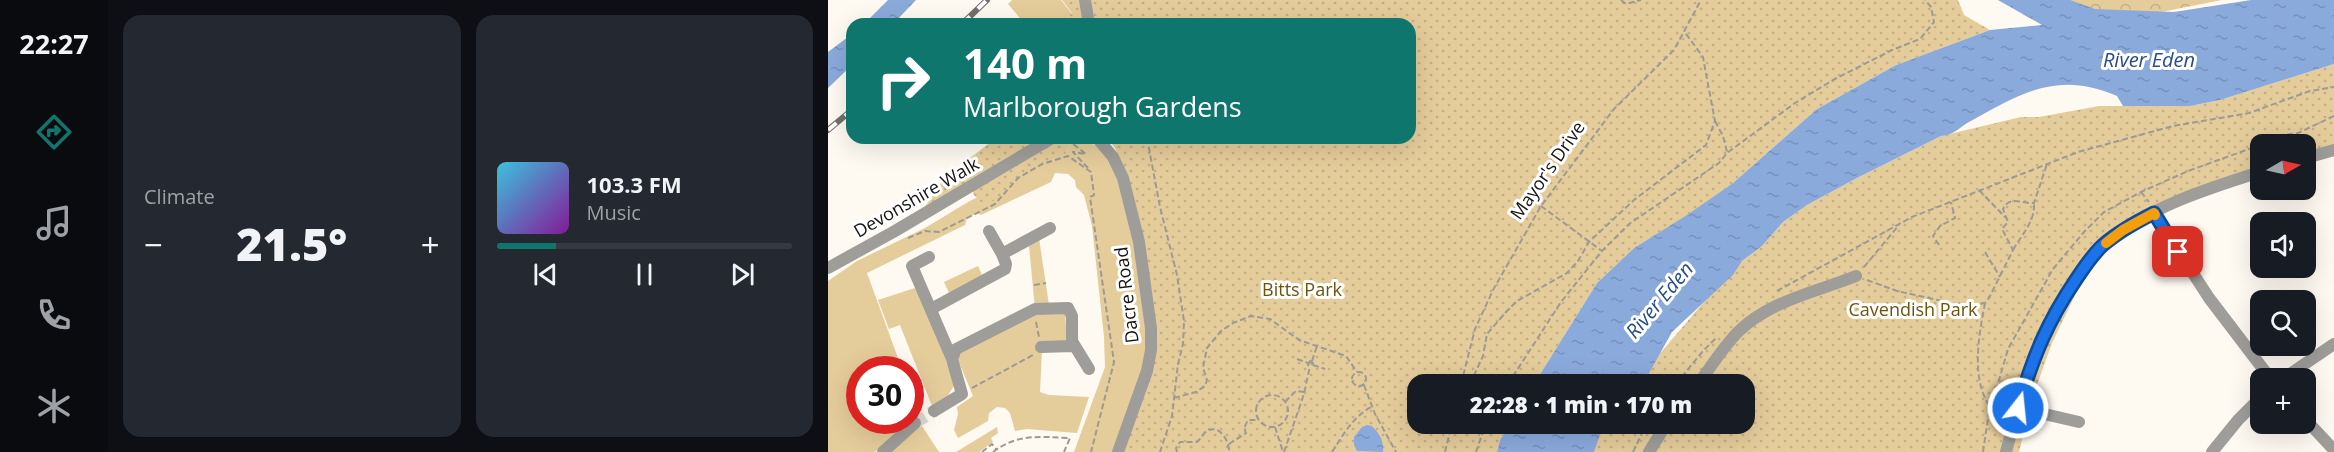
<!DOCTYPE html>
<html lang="en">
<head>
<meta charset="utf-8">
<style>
	body { margin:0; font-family:"Open Sans",sans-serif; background:#242831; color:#f1f3f6; height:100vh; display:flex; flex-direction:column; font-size:22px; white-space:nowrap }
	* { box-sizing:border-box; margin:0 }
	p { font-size:20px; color:#9ea1a6 }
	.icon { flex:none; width:33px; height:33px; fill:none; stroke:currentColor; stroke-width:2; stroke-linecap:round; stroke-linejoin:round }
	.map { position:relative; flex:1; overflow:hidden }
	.drawer { display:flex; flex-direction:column; gap:15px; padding:15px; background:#0d0f14; width:720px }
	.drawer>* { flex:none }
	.top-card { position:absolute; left:18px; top:18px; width:570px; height:126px; border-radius:18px; box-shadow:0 6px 24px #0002; background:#0f766e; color:#fff; overflow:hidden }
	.needle { width:39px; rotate:81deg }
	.fabs { position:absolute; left:1422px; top:134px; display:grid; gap:12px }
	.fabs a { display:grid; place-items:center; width:66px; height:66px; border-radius:12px; background:#171b24; box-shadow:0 6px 24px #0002; font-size:30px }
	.speed { position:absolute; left:18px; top:356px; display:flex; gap:12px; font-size:30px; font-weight:700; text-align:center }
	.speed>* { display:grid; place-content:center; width:78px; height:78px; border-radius:50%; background:#171b24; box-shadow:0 6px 24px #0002; line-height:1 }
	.speed .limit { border:9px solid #d22; background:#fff; color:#111 }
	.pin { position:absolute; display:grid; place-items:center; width:51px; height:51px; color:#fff; margin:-26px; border-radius:12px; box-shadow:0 3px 9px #0006 }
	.me { position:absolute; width:66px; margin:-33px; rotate:16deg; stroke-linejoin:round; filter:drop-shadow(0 0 4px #0008) }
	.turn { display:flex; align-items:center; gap:21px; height:126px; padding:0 18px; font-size:27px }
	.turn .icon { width:78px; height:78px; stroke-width:2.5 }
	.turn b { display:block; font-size:42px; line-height:51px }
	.big { font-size:45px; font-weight:800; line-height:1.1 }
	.drawer .widget { flex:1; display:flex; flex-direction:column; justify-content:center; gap:9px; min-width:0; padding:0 21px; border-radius:18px; background:#242831 }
	.song { display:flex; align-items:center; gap:18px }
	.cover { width:72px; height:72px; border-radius:9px; background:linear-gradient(135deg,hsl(190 70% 55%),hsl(290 70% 35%)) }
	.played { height:6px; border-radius:3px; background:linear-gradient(90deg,#0f766e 20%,#363941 20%) }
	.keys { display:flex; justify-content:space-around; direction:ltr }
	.heat { display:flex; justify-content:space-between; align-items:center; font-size:33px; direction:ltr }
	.drawer .tiles { flex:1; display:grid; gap:15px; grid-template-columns:repeat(2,1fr) }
	.trip { position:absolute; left:579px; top:374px; width:348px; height:60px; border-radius:18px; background:#171b24; box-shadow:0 6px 24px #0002; font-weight:800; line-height:60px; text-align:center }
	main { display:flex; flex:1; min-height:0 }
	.tab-bar { display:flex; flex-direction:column; width:108px; justify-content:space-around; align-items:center; background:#090b0e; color:#9ea1a6 }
	.tab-bar .icon { width:42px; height:42px }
	.tab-bar .active { color:#0f766e }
	.tab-bar b { font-size:27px; color:#f1f3f6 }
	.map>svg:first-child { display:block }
	.grass { fill:#e5cc9b }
	.forest { fill:url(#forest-crowns) }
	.park { fill:url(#park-dots) }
	.water { fill:url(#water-ripples) }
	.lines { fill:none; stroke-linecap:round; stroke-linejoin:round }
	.minor-tunnel { stroke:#dbd7d0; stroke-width:12; stroke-dasharray:12 6; stroke-linecap:butt }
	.path { stroke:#9d9a94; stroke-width:2; stroke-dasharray:6 3; stroke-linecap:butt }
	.minor { stroke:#9e9d99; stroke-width:12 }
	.rail-casing { stroke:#73706b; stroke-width:6 }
	.rail { stroke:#fff; stroke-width:4; stroke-dasharray:11; stroke-linecap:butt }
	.route-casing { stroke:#114b97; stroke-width:15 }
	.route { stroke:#1a73e8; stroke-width:10 }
	.slow { stroke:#f59e0b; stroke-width:10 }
	.labels { text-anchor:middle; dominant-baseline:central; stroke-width:6; stroke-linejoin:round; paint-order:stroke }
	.street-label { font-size:18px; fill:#161512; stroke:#fff }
	.park-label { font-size:18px; fill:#6f530c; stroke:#fff }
	.water-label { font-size:20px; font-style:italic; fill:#274d8b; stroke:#fff }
</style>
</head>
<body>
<main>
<nav class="tab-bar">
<b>22:27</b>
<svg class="icon active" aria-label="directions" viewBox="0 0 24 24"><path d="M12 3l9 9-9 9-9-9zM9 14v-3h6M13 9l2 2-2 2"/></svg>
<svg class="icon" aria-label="music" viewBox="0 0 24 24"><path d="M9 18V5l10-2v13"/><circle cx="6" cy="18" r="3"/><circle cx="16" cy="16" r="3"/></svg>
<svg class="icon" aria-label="phone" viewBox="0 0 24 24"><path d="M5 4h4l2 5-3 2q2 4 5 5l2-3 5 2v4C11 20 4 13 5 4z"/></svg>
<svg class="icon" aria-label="climate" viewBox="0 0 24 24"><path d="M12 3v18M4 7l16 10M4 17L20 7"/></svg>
</nav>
<section class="drawer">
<div class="tiles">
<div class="widget"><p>Climate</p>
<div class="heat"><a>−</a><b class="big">21.5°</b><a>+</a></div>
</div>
<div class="widget">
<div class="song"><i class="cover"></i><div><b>103.3 FM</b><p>Music</p></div></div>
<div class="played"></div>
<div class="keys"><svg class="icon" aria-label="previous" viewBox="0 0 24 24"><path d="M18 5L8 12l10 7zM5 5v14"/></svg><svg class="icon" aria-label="pause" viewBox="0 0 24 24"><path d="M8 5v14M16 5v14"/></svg><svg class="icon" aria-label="next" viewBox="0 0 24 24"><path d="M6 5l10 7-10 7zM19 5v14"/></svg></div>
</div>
</div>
</section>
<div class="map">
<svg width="1506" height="452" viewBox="0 0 1506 452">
	<defs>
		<pattern id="forest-crowns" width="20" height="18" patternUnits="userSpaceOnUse" patternTransform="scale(1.5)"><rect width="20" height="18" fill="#e5cc9b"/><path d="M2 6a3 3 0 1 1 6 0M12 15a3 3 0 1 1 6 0" fill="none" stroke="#c4ae84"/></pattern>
		<pattern id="park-dots" width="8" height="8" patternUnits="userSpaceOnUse" patternTransform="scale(1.5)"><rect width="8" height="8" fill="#e5cc9b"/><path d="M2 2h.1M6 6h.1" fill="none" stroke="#c4ae84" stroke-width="1.8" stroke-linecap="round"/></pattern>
		<pattern id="water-ripples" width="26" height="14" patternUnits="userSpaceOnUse" patternTransform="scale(1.5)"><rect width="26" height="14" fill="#8baadc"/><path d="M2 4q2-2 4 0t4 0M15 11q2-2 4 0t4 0" fill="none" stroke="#7791bc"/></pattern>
	</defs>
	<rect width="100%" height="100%" fill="#fef9f1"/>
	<path class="grass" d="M184 0H233L244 14 238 19 243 24H197L180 4Z
		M246 138 267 145 280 156 287 171 308 245 318 322V346L314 370 286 452H246L277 367 276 337 264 226 256 195 248 187 247 180 240 174 227 173 223 182 153 215 149 213 139 218 137 225 39 273 74 369H32V420H82L83 416 85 420 47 452H0V281L29 261 97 228 140 202 237 154Z
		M211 238 221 305 237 311 239 342 214 350 212 392 221 395 261 397 249 433 199 429 187 431 182 413 177 408 169 407 161 413 160 421 130 438 126 430 130 414 129 407 145 396 130 360 131 353 207 309 201 246Z
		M150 266 154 275 121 293 116 282Z
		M87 288 94 297 127 384 119 397 104 406 72 325 61 329 50 300Z
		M94 426 111 452H60L90 428Z
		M169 427 170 433 163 438 165 442 151 452H128Z"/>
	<path class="forest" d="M1220 0H1394L1313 16 1242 13Z"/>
	<path class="park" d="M234 0H1130L1136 15 1162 30 1068 65 989 109 905 183 860 215 806 248 769 283 706 384H590V423H683L672 440 669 452H293L326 360 300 181 287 148 280 138H582V24H243L238 19 244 13Z
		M1506 64V149L1478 158V144H1432V174L1316 219 1265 258 1224 343 1205 396 1191 452H761L778 423H916V384H806L892 283 914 261 934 246 955 222 979 205 1029 178 1113 136 1193 117H1211L1271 106H1362L1392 100Z
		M168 138H246L237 154 199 174 180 196 155 204 145 194 146 184 97 207 116 178Z"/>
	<path class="water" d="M60 0H88L65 24H36Z
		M1170 0H1242L1267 9 1346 12 1423 0H1506V64L1392 100 1362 106H1295L1289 96C1230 70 1193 93 1141 122 1132 127 1124 136 1113 136L1029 178 979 205 955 222 934 246 914 261 905 275 844 332 815 384H706L769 283 806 248 859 215 905 183 989 109 1068 65 1162 30 1214 25Z
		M24 34V65L0 88V52Z
		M683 423H782L774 429 766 452H669L672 440Z
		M539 425 544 426C552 434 556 441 555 452L529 451 526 445V437L534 427Z"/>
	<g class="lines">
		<path class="minor-tunnel" d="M87 423 106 411"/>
		<path class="path" d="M793 0 798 4 813 0
			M887 121 895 136 899 152
			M251 138 245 144 258 154 245 152 260 168
			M319 138 332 207 349 275 356 321 355 344 350 364 344 416 332 452
			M1434 144 1454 135 1470 133 1506 116
			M1151 190 1178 218
			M1313 192 1321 202
			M713 206 774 251
			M80 238 97 231 111 232 167 204 190 178 214 164 240 156 263 172 266 195 262 197 286 362 263 452
			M1111 245 1105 236 1112 226 1127 218 1123 202
			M1185 250C1194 234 1207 222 1206 203
			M1157 252 1172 277
			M1036 267 1071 225
			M1039 280 1069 291 1137 306 1157 303 1161 298 1185 250 1174 229 1180 222 1175 209C1182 195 1194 204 1206 203L1219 164
			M206 285 218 283
			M949 291 1084 217 1250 152 1345 126 1421 113 1482 91 1506 87
			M1157 303C1151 335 1142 380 1163 408
			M208 322 211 337
			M469 359 480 363
			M482 361 485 363 483 366 480 365Z
			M484 361 489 346
			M485 365 497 369
			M524 379a7 7 0 1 1 14 0a7 7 0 1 1-14 0Z
			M633 384 647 329 665 290 713 206 786 109 846 50 873 0
			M642 384 655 356 659 334 678 312 689 301 739 273 750 261 761 242 806 200 878 145 887 121 879 79 875 57 856 31
			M680 384 733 302 774 251 801 224 891 163 899 153 967 103 1005 80 1064 50 1092 39 1106 22 1103 7 1097 0
			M848 384 875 351 888 338
			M536 385 547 414 568 452
			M144 388 205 355
			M428 411a16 16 0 1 1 32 0a16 16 0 1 1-32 0Z
			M346 398 368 392 377 386 379 380 375 368 379 348 393 331 405 323 423 316 442 319 471 340 518 356 529 372
			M457 402 468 391 476 392
			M447 427 455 452
			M401 444 418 433 416 428 420 420H429
			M154 452 164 444 168 449
			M165 452C190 433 212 437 242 438L236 452
			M349 452 348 448 352 442H369C373 439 375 433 379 431 392 423 402 443 401 452
			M456 452 476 394 482 366
			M504 452C515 435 525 417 543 407
			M617 452 624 423
			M648 452 658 423
			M805 452 819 423
			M1155 452 1160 418 1180 349 1225 269 1256 232 1276 212 1313 192 1360 171 1432 145"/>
		<path class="minor" d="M257 0 261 24
			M269 138 285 157 295 178 311 242 323 328V350L319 371 290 452
			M1478 158 1506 150
			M1326 213 1381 298 1442 378
			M161 231 174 254
			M101 257 84 266 124 359
			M0 268 67 231 224 138
			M103 309 177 269 178 264 174 254 222 228
			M245 343 261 369
			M1456 378 1506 344
			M870 384C883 367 895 347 910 332 941 301 988 292 1028 276
			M1190 408 1251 422
			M106 411 134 394 124 359 128 349 207 309 240 308 244 316V346L213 347
			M1478 420 1506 450
			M55 452 87 423
			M821 452 839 423
			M1178 452C1189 412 1198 368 1217 330 1225 313 1236 296 1248 280 1256 267 1264 254 1276 244 1321 207 1378 189 1432 172
			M1384 452 1410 420 1432 398"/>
		<g class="rail-casing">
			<path id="rail" d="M134 24 159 0
				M0 130 24 110"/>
		</g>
		<use href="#rail" class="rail"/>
	</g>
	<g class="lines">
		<g class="route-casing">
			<path id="route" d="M1190 408C1205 357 1219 322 1249 278 1257 266 1265 254 1275 245 1290 232 1308 222 1326 213L1350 252"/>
		</g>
		<use href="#route" class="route"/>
		<path class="slow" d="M1278 243 1295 230 1326 213 1327 215"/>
	</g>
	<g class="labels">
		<g class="street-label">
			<text transform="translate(719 170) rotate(-55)">Mayor's Drive</text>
			<text transform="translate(88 197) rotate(-30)">Devonshire Walk</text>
			<text transform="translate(298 295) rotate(-97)">Dacre Road</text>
		</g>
		<g class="park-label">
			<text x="474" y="289">Bitts Park</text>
			<text x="1085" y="309">Cavendish Park</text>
		</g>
		<g class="water-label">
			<text x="1321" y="59">River Eden</text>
			<text transform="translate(831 300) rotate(-50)">River Eden</text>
		</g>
	</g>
</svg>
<div class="fabs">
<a><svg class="needle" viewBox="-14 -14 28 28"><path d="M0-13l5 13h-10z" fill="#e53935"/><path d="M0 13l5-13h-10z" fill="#9ea1a6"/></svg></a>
<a><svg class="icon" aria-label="sound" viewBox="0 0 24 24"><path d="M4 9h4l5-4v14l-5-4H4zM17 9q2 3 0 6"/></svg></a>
<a><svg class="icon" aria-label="search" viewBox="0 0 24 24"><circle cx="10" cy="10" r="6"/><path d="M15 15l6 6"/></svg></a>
<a>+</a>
</div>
<div class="speed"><div class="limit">30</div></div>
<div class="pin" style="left:1350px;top:252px;background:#d93025"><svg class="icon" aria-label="arrive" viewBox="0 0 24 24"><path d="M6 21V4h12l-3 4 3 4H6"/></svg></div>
<svg class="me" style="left:1190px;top:408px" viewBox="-20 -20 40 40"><circle r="17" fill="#1a73e8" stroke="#fff" stroke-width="3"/><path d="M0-11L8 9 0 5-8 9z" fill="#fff"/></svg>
<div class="trip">22:28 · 1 min · 170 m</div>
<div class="top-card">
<div class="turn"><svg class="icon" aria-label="right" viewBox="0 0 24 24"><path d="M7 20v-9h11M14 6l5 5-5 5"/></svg><div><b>140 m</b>Marlborough Gardens</div></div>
</div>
</div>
</main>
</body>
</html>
